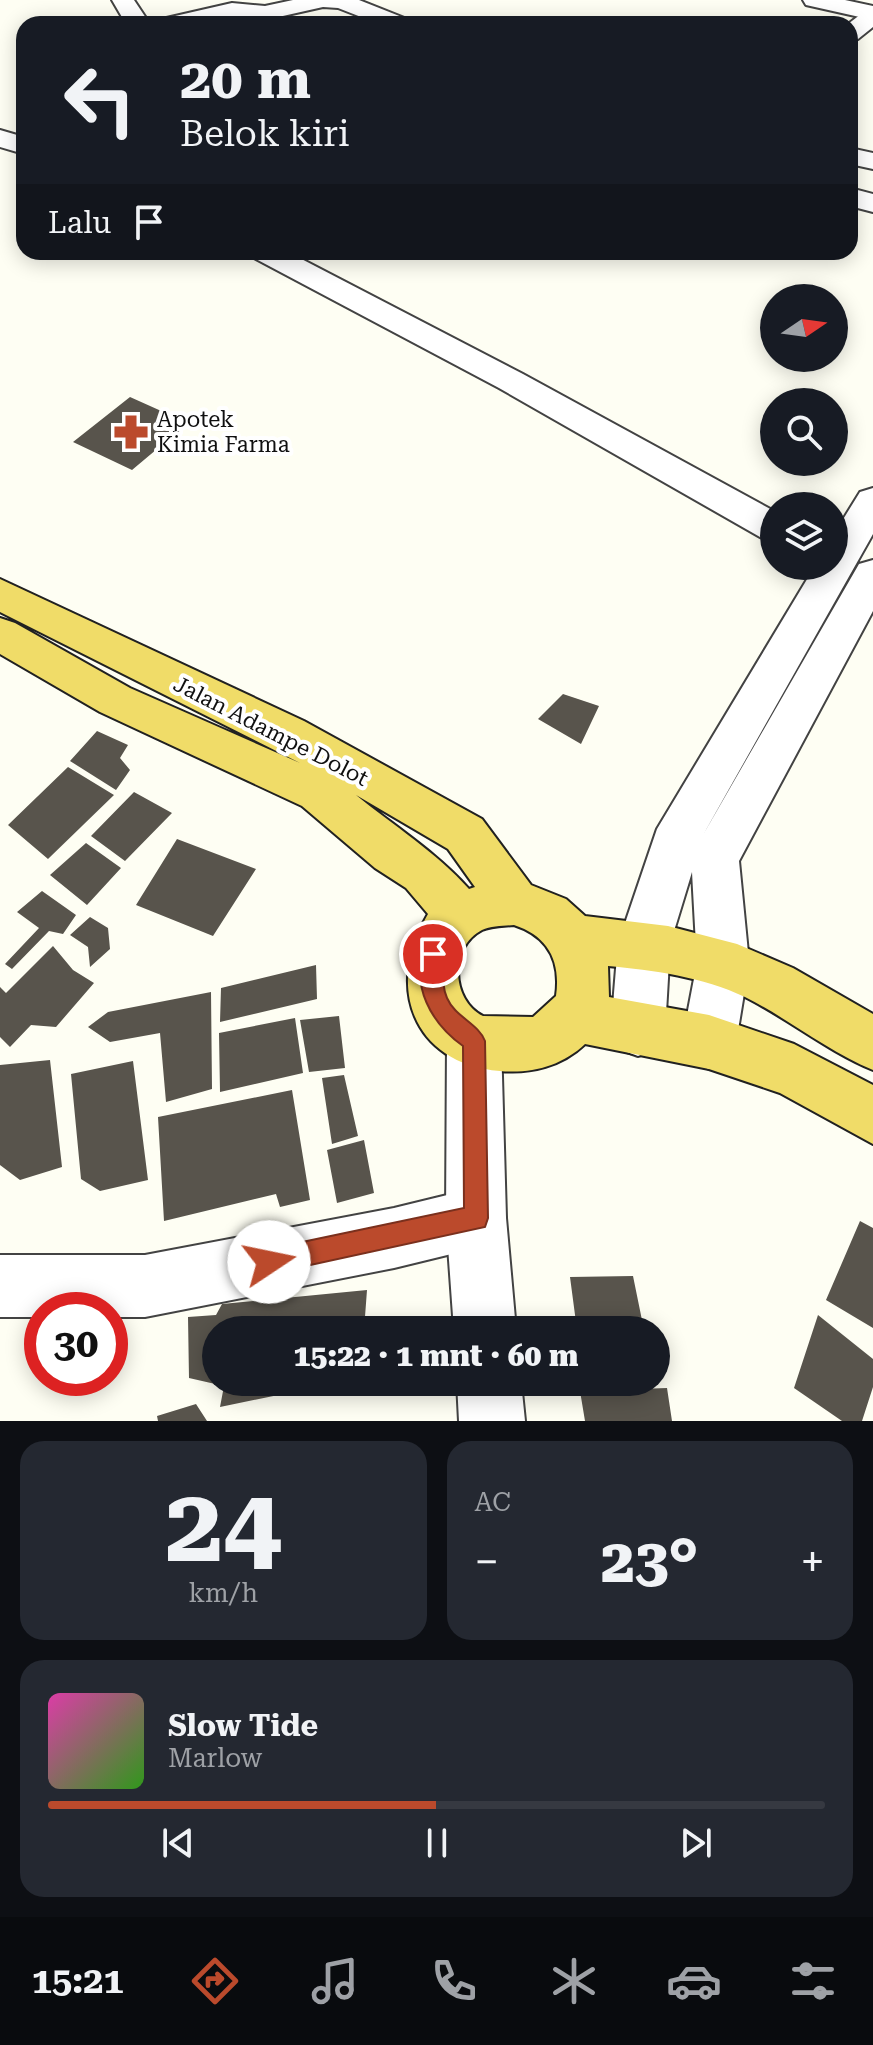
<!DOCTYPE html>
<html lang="id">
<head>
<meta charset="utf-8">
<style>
	body { margin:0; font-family:"Roboto Serif",serif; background:#242831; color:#f1f3f6; height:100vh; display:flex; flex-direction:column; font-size:30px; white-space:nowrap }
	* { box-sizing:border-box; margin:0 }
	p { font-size:26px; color:#9ea1a6 }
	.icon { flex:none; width:44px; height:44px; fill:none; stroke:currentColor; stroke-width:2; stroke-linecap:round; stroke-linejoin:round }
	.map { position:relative; height:1421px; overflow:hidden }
	.details { display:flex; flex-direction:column; gap:20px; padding:20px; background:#0d0f14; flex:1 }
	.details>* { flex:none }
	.banner { position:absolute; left:16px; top:16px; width:842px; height:244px; border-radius:24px; box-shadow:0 4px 20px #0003; background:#171b24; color:#f1f3f6; overflow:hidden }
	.needle { width:52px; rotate:77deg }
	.fabs { position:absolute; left:760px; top:284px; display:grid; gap:16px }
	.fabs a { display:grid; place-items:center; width:88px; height:88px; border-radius:50%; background:#171b24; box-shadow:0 4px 20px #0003; font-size:40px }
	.speed { position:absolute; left:24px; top:1292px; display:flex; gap:16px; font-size:40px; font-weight:700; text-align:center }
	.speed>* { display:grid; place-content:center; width:104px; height:104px; border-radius:50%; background:#171b24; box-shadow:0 4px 20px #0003; line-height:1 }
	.speed .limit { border:12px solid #d22; background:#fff; color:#111 }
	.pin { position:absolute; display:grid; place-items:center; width:68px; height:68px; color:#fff; margin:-34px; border:4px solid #fff; border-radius:50%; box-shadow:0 2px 8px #0007 }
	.me { position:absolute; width:88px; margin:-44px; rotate:79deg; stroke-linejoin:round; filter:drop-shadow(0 0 6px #0008) }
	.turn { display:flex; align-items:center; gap:28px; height:168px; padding:0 32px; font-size:36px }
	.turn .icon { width:104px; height:104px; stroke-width:2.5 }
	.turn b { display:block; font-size:56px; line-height:68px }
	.then { display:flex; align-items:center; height:76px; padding:0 32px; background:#0003; gap:16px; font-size:30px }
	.big { font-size:60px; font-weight:800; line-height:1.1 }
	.details .widget { flex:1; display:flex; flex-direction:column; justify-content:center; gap:12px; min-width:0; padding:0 28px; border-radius:24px; background:#242831 }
	.details .dial { align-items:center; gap:0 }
	.dial b { font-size:104px; line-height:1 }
	.song { display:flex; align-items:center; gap:24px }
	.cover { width:96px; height:96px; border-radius:12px; background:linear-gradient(135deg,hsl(320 70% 55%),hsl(110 70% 35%)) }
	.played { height:8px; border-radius:4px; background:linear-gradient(90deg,#bb4a2c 50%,#363941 50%) }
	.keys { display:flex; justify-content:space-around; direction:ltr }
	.heat { display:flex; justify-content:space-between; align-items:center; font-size:44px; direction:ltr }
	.details .tiles { flex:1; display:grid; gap:20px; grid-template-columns:1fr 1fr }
	.widget:last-child { grid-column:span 2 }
	.trip { position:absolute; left:202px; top:1316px; width:468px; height:80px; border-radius:40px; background:#171b24; box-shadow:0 4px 20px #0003; font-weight:800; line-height:80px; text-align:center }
	.menu { display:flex; height:128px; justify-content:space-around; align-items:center; background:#090b0e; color:#9ea1a6 }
	.menu .icon { width:56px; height:56px }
	.menu .active { color:#bb4a2c }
	.menu b { font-size:36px; color:#f1f3f6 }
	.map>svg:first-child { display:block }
	.building { fill:#58544c }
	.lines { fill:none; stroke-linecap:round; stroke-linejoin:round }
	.minor-casing { stroke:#434343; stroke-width:4 }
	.tertiary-casing { stroke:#434343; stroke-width:4 }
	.trunk-casing { stroke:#212121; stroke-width:4 }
	.minor { fill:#fff; fill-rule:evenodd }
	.tertiary { fill:#fff; fill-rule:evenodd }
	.trunk { fill:#f0dc68; fill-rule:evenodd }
	.route { fill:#bb4a2c; stroke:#7a301d; stroke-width:2 }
	.labels { text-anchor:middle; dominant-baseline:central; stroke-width:8; stroke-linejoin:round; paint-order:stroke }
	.poi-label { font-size:22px; fill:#101010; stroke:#fff; text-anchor:start }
	.street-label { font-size:22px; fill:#101010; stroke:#fff }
</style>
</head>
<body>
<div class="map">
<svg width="873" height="1421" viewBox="0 0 873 1421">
	<rect width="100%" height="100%" fill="#fefef3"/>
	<path class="building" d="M130 397 188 423 132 470 73 442Z
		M563 694 599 706 581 744 538 719Z
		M97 731 128 745 120 758 130 770 116 790 70 761Z
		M68 767 114 795 48 859 8 825Z
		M134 792 172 813 125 861 91 836Z
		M177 839 256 869 213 936 136 905Z
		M86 843 121 868 87 905 50 875Z
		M42 891 76 915 63 934 49 931 12 969 5 964 39 928 17 912Z
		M90 917 108 928 110 949 90 967 88 947 70 935Z
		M53 946 73 970 94 983 56 1027 31 1025 10 1047 0 1037V987L6 993Z
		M316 965 317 999 220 1022 221 988Z
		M211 992 212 1089 166 1102 160 1033 110 1042 88 1027 108 1012Z
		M339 1016 345 1068 309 1072 300 1020Z
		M295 1018 303 1073 220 1092 219 1033Z
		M50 1060 62 1167 20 1180 0 1165V1065Z
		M133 1061 148 1180 100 1191 81 1179 71 1074Z
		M344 1075 358 1136 332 1144 322 1078Z
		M292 1090 310 1200 280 1207 276 1194 164 1221 158 1117Z
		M364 1140 374 1193 337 1203 327 1150Z
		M860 1221 873 1228V1328L826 1300Z
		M633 1276 644 1330H577L570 1277Z
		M367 1290 364 1330H216V1382L337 1383 220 1407 224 1386 189 1378 188 1317 216 1315 222 1304Z
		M818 1315 873 1359V1387L862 1421H842L794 1388Z
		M667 1388 672 1421H585L580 1391Z
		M196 1404 207 1421H158L157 1416Z"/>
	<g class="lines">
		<g class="minor-casing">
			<path id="minor" d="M112 0H134L150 24H126Z
				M293 0H359L407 19 411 24H379L338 8 323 7 265 20 232 17 200 24H158L162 19 232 3 265 6Z
				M873 9V27L858 39 850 41 848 24 865 11Z
				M0 130 24 137V154L0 147Z
				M850 148 873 153V169L850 164Z
				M850 188 873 194V212L850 206Z
				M250 252H288L523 374 774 511V541L760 537 499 388 254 258Z
				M873 488V534L703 835 859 564 873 560V611L739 861 749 963 736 1042 728 1061 709 1069 690 1061 682 1042 697 963 692 872 670 944 665 1030 657 1049 638 1056 619 1049 611 1030 618 944 657 829 815 566H834V534L860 492Z
				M476 1188 497 1197 506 1218 497 1239 476 1248 394 1268 145 1317H110V1310H42V1317H0V1255H145L394 1208Z"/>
		</g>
		<g class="tertiary-casing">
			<path id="tertiary" d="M803 0H845L873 6V20L806 5Z
				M474 1014 493 1022 501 1041 506 1218 516 1330H454L446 1218 447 1041 455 1022Z
				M457 1382H521L525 1421H459Z"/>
		</g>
		<g class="trunk-casing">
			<path id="trunk" d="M0 579 304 721 482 819 531 885 566 899 585 916 668 926 737 944 793 968 873 1014V1070C827 1051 789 1019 745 997 703 977 653 970 608 966L609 997 709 1015 794 1044 873 1085V1144L780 1093 709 1069 585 1044C562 1066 531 1074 500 1071 412 1064 385 985 428 914L406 888 375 868 302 806 100 712 0 654V618L15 623 130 688 300 763 0 612ZM356 795 448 849 475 887 469 889C436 852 394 826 356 795ZM514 925C548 936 561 961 556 996L533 1017 483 1016C451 1000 449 947 482 930 491 926 504 926 514 925Z"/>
		</g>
		<use href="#minor" class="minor"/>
		<use href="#tertiary" class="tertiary"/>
		<use href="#trunk" class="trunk"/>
	</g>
	<path class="route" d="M433 944 441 947C448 963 439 981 447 998 455 1017 478 1023 485 1041L488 1218 485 1227 269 1274 261 1271 257 1262 261 1253 269 1249 464 1208 463 1046C432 1024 409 985 426 947Z"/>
	<defs>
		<g id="pharmacy-bare" transform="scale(2.76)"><path d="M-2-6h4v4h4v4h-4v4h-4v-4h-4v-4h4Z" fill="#bb4a2c" stroke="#fff" stroke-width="2.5" paint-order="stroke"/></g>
	</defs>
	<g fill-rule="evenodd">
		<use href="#pharmacy-bare" x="131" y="432"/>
	</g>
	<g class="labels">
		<g class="poi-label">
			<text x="157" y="419">Apotek<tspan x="157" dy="25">Kimia Farma</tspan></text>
		</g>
		<g class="street-label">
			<text transform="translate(271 731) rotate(27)">Jalan Adampe Dolot</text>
		</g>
	</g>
</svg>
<div class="fabs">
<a><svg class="needle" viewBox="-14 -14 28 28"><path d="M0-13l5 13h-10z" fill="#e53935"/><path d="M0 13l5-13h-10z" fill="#9ea1a6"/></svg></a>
<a><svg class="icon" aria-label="search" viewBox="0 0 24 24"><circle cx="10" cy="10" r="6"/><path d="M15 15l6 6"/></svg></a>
<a><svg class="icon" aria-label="layers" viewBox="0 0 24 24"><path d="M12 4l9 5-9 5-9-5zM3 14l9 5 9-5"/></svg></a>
</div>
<div class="speed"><div class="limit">30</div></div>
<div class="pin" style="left:433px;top:954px;background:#d93025"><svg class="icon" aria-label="arrive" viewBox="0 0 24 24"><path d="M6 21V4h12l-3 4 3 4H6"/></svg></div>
<svg class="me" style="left:269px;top:1262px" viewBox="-20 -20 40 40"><circle r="19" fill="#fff"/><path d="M0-13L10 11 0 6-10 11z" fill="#bb4a2c"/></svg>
<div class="trip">15:22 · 1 mnt · 60 m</div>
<div class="banner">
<div class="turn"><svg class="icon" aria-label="left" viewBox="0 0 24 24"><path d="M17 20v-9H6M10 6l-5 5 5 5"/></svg><div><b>20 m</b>Belok kiri</div></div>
<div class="then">Lalu<svg class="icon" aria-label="arrive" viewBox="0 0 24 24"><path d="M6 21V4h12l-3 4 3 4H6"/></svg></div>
</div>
</div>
<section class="details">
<div class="tiles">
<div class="widget dial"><b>24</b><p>km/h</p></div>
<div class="widget"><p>AC</p>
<div class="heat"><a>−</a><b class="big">23°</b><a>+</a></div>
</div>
<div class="widget">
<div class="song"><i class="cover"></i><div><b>Slow Tide</b><p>Marlow</p></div></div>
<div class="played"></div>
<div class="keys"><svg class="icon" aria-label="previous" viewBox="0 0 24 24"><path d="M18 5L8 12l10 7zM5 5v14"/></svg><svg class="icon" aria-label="pause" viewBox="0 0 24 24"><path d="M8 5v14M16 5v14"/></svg><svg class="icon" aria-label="next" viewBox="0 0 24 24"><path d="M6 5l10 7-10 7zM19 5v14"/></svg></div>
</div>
</div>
</section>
<nav class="menu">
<b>15:21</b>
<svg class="icon active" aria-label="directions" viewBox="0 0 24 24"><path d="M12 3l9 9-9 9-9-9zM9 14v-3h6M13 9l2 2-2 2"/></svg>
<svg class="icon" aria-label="music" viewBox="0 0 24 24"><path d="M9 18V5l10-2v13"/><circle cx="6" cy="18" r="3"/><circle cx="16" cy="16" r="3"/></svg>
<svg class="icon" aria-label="phone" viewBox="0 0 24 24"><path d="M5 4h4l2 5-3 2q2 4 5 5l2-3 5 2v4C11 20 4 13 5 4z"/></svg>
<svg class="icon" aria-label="climate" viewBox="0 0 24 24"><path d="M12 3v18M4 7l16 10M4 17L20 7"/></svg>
<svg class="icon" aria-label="car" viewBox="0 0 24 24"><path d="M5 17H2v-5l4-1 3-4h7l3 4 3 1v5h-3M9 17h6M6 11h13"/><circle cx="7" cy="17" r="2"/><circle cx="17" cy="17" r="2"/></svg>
<svg class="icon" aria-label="filters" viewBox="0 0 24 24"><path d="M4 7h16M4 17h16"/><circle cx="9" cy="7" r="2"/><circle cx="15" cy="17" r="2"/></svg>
</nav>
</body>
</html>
